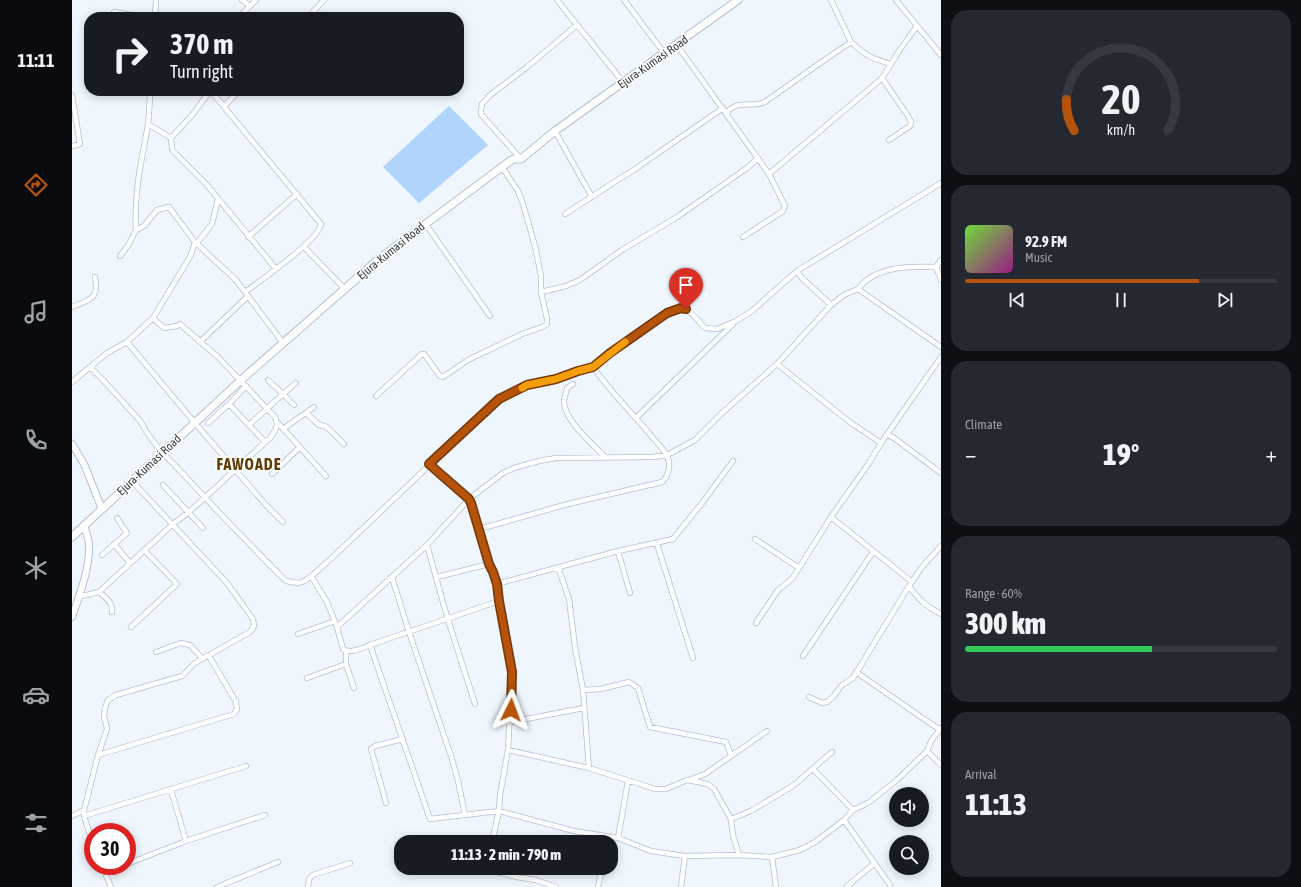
<!DOCTYPE html>
<html lang="en">
<head>
<meta charset="utf-8">
<style>
	body { margin:0; font-family:"Asap Condensed",sans-serif; background:#242831; color:#f1f3f6; height:100vh; display:flex; flex-direction:column; font-size:15px; white-space:nowrap }
	* { box-sizing:border-box; margin:0 }
	p { font-size:13px; color:#9ea1a6 }
	.icon { flex:none; width:22px; height:22px; fill:none; stroke:currentColor; stroke-width:2; stroke-linecap:round; stroke-linejoin:round }
	.map { position:relative; flex:1; overflow:hidden }
	.sheet { display:flex; flex-direction:column; gap:10px; padding:10px; background:#0d0f14; width:360px }
	.sheet>* { flex:none }
	.top-card { position:absolute; left:12px; top:12px; width:380px; height:84px; border-radius:16px; box-shadow:0 2px 10px #0003; background:#171b24; color:#f1f3f6; overflow:hidden }
	.controls { position:absolute; left:817px; top:787px; display:grid; gap:8px }
	.controls a { display:grid; place-items:center; width:40px; height:40px; border-radius:50%; background:#171b24; box-shadow:0 2px 10px #0003; font-size:20px }
	.speed { position:absolute; left:12px; top:823px; display:flex; gap:8px; font-size:20px; font-weight:700; text-align:center }
	.speed>* { display:grid; place-content:center; width:52px; height:52px; border-radius:50%; background:#171b24; box-shadow:0 2px 10px #0003; line-height:1 }
	.speed .limit { border:6px solid #d22; background:#fff; color:#111 }
	.pin { position:absolute; display:grid; place-items:center; width:34px; height:34px; color:#fff; margin:-41px -17px; border-radius:50% 50% 50% 0; rotate:-45deg; box-shadow:0 0 4px #0007 }
	.pin .icon { rotate:45deg }
	.me { position:absolute; width:44px; margin:-22px; rotate:3deg; stroke-linejoin:round; filter:drop-shadow(0 0 3px #0008) }
	.turn { display:flex; align-items:center; gap:14px; height:84px; padding:0 20px; font-size:18px }
	.turn .icon { width:52px; height:52px; stroke-width:2.5 }
	.turn b { display:block; font-size:28px; line-height:34px }
	.big { font-size:30px; font-weight:800; line-height:1.1 }
	.sheet .widget { flex:1; display:flex; flex-direction:column; justify-content:center; gap:6px; min-width:0; padding:0 14px; border-radius:16px; background:#242831 }
	.sheet .dial { align-items:center; gap:0 }
	.dial svg { height:104px; overflow:visible; fill:none; stroke:#363941; stroke-width:7; stroke-linecap:round; text-anchor:middle }
	.dial text { fill:#f1f3f6; stroke:none }
	.song { display:flex; align-items:center; gap:12px }
	.cover { width:48px; height:48px; border-radius:6px; background:linear-gradient(135deg,hsl(100 70% 55%),hsl(310 70% 35%)) }
	.played { height:4px; border-radius:2px; background:linear-gradient(90deg,#b45309 75%,#363941 75%) }
	.keys { display:flex; justify-content:space-around; direction:ltr }
	.heat { display:flex; justify-content:space-between; align-items:center; font-size:22px; direction:ltr }
	.charge { height:6px; border-radius:3px; background:linear-gradient(90deg,#34c759 60%,#363941 0) }
	.trip { position:absolute; left:322px; top:835px; width:224px; height:40px; border-radius:16px; background:#171b24; box-shadow:0 2px 10px #0003; font-weight:800; line-height:40px; text-align:center }
	main { display:flex; flex:1; min-height:0 }
	.tab-bar { display:flex; flex-direction:column; width:72px; justify-content:space-around; align-items:center; background:#090b0e; color:#9ea1a6 }
	.tab-bar .icon { width:28px; height:28px }
	.tab-bar .active { color:#b45309 }
	.tab-bar b { font-size:18px; color:#f1f3f6 }
	.map>svg:first-child { display:block }
	.green { fill:#b0d4fb }
	.lines { fill:none; stroke-linecap:round; stroke-linejoin:round }
	.street-casing { stroke:#b1c1d3; stroke-width:6 }
	.secondary-casing { stroke:#b1c1d3; stroke-width:8 }
	.primary-casing { stroke:#b1c1d3; stroke-width:9 }
	.street { stroke:#fff; stroke-width:4.5 }
	.secondary { stroke:#fff; stroke-width:6 }
	.primary { stroke:#fff; stroke-width:7 }
	.route-casing { stroke:#753606; stroke-width:10 }
	.route { stroke:#b45309; stroke-width:7 }
	.slow { stroke:#f59e0b; stroke-width:7 }
	.labels { text-anchor:middle; dominant-baseline:central; stroke-width:3.5; stroke-linejoin:round; paint-order:stroke }
	.street-label { font-size:12px; fill:#343a41; stroke:#fff }
	.district-label { font-size:16px; font-weight:bold; letter-spacing:1px; fill:#5f3c06; stroke:#fff }
</style>
</head>
<body>
<main>
<nav class="tab-bar">
<b>11:11</b>
<svg class="icon active" aria-label="directions" viewBox="0 0 24 24"><path d="M12 3l9 9-9 9-9-9zM9 14v-3h6M13 9l2 2-2 2"/></svg>
<svg class="icon" aria-label="music" viewBox="0 0 24 24"><path d="M9 18V5l10-2v13"/><circle cx="6" cy="18" r="3"/><circle cx="16" cy="16" r="3"/></svg>
<svg class="icon" aria-label="phone" viewBox="0 0 24 24"><path d="M5 4h4l2 5-3 2q2 4 5 5l2-3 5 2v4C11 20 4 13 5 4z"/></svg>
<svg class="icon" aria-label="climate" viewBox="0 0 24 24"><path d="M12 3v18M4 7l16 10M4 17L20 7"/></svg>
<svg class="icon" aria-label="car" viewBox="0 0 24 24"><path d="M5 17H2v-5l4-1 3-4h7l3 4 3 1v5h-3M9 17h6M6 11h13"/><circle cx="7" cy="17" r="2"/><circle cx="17" cy="17" r="2"/></svg>
<svg class="icon" aria-label="filters" viewBox="0 0 24 24"><path d="M4 7h16M4 17h16"/><circle cx="9" cy="7" r="2"/><circle cx="15" cy="17" r="2"/></svg>
</nav>
<div class="map">
<svg width="869" height="887" viewBox="0 0 869 887">
	<rect width="100%" height="100%" fill="#eff6fe"/>
	<path class="green" d="M377 106 416 145 347 203 311 167Z"/>
	<g class="lines">
		<g class="street-casing">
			<path id="street" d="M170 0 178 6
				M485 0 551 82
				M552 0 592 53
				M759 0 779 42
				M824 0 869 55
				M42 12 73 17
				M83 17 84 0
				M167 17 184 0
				M236 17 252 0
				M605 45 697 174 713 206 711 211 671 237
				M819 64 827 51 845 26
				M810 78 836 116 839 122 838 126 817 140
				M139 91 249 224C248 239 188 281 173 292
				M0 95 8 144 0 146
				M152 107 166 91
				M654 113C668 98 678 109 693 102L751 61 779 42C795 57 799 58 819 64L810 78 801 86 697 174
				M76 124 99 138 121 114 138 91
				M483 131 520 197
				M99 138 100 149 104 154 135 185 204 269
				M449 159 414 120 409 114V110L410 104 417 96 455 67 505 25
				M493 214 566 167 651 108
				M353 223 418 316
				M64 230C62 192 69 163 76 125 77 114 78 102 78 91
				M176 237 225 194
				M125 243 140 224 146 199
				M232 247 273 289
				M48 256 57 244 64 230 72 226 85 210 97 207 123 242 164 280 211 343
				M869 260 864 267 869 280
				M725 271 730 278 759 305 772 295 786 289 869 347
				M786 289C803 266 838 266 864 267
				M469 292 494 286 508 280 550 250 605 217 675 168 686 158
				M0 307C19 299 27 299 23 277
				M55 342 123 423 192 503 211 522
				M128 342 176 296
				M705 364 779 423 809 443
				M18 367 32 381 69 422C79 443 98 460 114 477 146 512 180 547 214 581 220 582 225 584 230 582 240 578 257 560 265 553L427 399 455 385 484 379 506 371 521 367C538 391 558 411 577 433 582 440 590 447 594 454 600 464 597 475 590 482L496 504 407 529
				M521 367 538 353 595 313C618 304 617 312 633 328L645 329 664 321 680 311 725 271 869 183
				M0 382 35 353 55 342 81 318 119 255 123 242
				M501 384 495 388C494 392 493 396 492 400 491 420 520 443 533 457
				M174 386 157 404 177 425 211 394 196 380
				M304 396 350 354H352L368 376 371 377 396 360 450 334 470 327 475 324V319L469 292V276L463 246 451 204 446 191 430 167
				M222 405 211 394 224 383
				M234 413 247 425 253 426 258 430 272 444
				M564 418 661 324
				M136 423 157 404
				M206 423 254 476
				M177 425 193 442
				M211 429 242 407
				M816 435 822 438 869 473
				M357 464 397 499 399 503 417 564 421 572 425 584 427 601 440 671 436 750 428 795 427 811 420 842
				M200 474 228 447
				M91 485 131 528
				M759 517 840 582
				M683 539 727 568
				M42 544 58 563
				M585 544 621 658
				M355 545 376 620 403 704
				M546 551 558 593
				M30 555 55 533 45 518
				M486 567 497 599 503 647 511 690 517 768
				M239 576 255 602 265 627 271 649C279 654 290 648 298 645L427 601
				M320 577 337 632 380 759 386 781 393 815
				M365 577 417 564
				M425 584 546 551 601 539 630 503 661 461
				M837 586C847 600 854 606 869 614
				M27 592C34 598 41 602 40 612
				M6 597 27 592 101 524 117 512 199 437C204 429 207 426 203 417L146 357 108 324 105 326 92 328 81 318
				M684 623 706 590 720 579 759 517 797 463 809 443 869 357
				M59 627 105 584 73 551
				M265 627 355 545 397 499 431 473 442 468 467 461 484 458 580 457 595 455 623 440 650 413 705 364 759 305
				M226 634 263 621
				M298 645 358 819 427 811 502 831 546 838 579 851 613 856 667 855 700 857 728 850 743 842 772 820 781 810 796 803 825 780 855 751 859 741 869 728
				M274 651V664L282 688
				M84 652 109 643 118 645 131 659
				M731 656 801 552
				M784 672 868 730
				M235 678 274 664
				M511 690 529 689 557 682 566 688 578 727 654 742 659 755
				M737 697 750 703 755 702 761 697 770 685 781 678 837 586 850 567 869 546
				M438 722 512 708
				M436 750 517 768 583 789H594L615 780 636 784 642 789 659 819 661 835 667 855
				M855 751 869 765
				M26 755 162 714 165 709 164 702 137 656
				M741 769 781 810
				M617 780 633 774 695 731
				M99 790 114 841
				M314 803 299 749 303 746 331 739
				M0 816 12 810
				M12 816 174 766
				M659 819 679 811 722 785 760 752
				M772 820 818 885
				M546 838 556 781
				M21 844 12 816V810L26 755 35 729 32 716 33 708 36 700 44 695 110 676 123 663 178 632 182 626 181 619 155 583 60 481
				M700 857 704 887
				M55 864 114 841 193 815
				M30 866 39 887
				M416 868 417 870 445 877 463 880 484 887
				M33 872 49 866
				M145 887 206 862
				M236 887 237 879 241 875 278 863
				M526 887 530 868
				M609 887 613 856
				M774 887 803 863"/>
		</g>
		<g class="secondary-casing">
			<path id="secondary" d="M0 444 12 464 30 509
				M0 617C8 593 18 569 17 544 16 538 14 531 12 525"/>
		</g>
		<g class="primary-casing">
			<path id="primary" d="M0 537 169 380 308 258 430 167 441 159H449L483 131 666 0"/>
		</g>
		<use href="#street" class="street"/>
		<use href="#secondary" class="secondary"/>
		<use href="#primary" class="primary"/>
	</g>
	<g class="lines">
		<g class="route-casing">
			<path id="route" d="M439 710 440 672 427 601 425 584 421 572 417 564 399 503 397 499 357 464 427 399 455 385 484 379 506 371 521 367 538 353 595 313 609 308 614 309"/>
		</g>
		<use href="#route" class="route"/>
		<path class="slow" d="M450 388 455 385 484 379 506 371 521 367 553 342"/>
	</g>
	<g class="labels">
		<g class="street-label">
			<text transform="translate(581 62) rotate(-35)">Ejura-Kumasi Road</text>
			<text transform="translate(319 251) rotate(-39)">Ejura-Kumasi Road</text>
			<text transform="translate(77 465) rotate(-43)">Ejura-Kumasi Road</text>
		</g>
		<g class="district-label">
			<text x="177" y="464">FAWOADE</text>
		</g>
	</g>
</svg>
<div class="controls">
<a><svg class="icon" aria-label="sound" viewBox="0 0 24 24"><path d="M4 9h4l5-4v14l-5-4H4zM17 9q2 3 0 6"/></svg></a>
<a><svg class="icon" aria-label="search" viewBox="0 0 24 24"><circle cx="10" cy="10" r="6"/><path d="M15 15l6 6"/></svg></a>
</div>
<div class="speed"><div class="limit">30</div></div>
<div class="pin" style="left:614px;top:309px;background:#d93025"><svg class="icon" aria-label="arrive" viewBox="0 0 24 24"><path d="M6 21V4h12l-3 4 3 4H6"/></svg></div>
<svg class="me" style="left:439px;top:710px" viewBox="-20 -20 40 40"><path d="M0-17L14 15 0 8-14 15z" fill="#b45309" stroke="#fff" stroke-width="4"/></svg>
<div class="trip">11:13 · 2 min · 790 m</div>
<div class="top-card">
<div class="turn"><svg class="icon" aria-label="right" viewBox="0 0 24 24"><path d="M7 20v-9h11M14 6l5 5-5 5"/></svg><div><b>370 m</b>Turn right</div></div>
</div>
</div>
<section class="sheet">
<div class="widget dial"><svg viewBox="0 0 100 80">
<path d="M14 69A42 42 0 1 1 86 69"/>
<path d="M14 69A42 42 0 0 1 8 45" stroke="#b45309"/>
<text x="50" y="56" font-size="32" font-weight="700">20</text>
<text x="50" y="72" font-size="11">km/h</text>
</svg></div>
<div class="widget">
<div class="song"><i class="cover"></i><div><b>92.9 FM</b><p>Music</p></div></div>
<div class="played"></div>
<div class="keys"><svg class="icon" aria-label="previous" viewBox="0 0 24 24"><path d="M18 5L8 12l10 7zM5 5v14"/></svg><svg class="icon" aria-label="pause" viewBox="0 0 24 24"><path d="M8 5v14M16 5v14"/></svg><svg class="icon" aria-label="next" viewBox="0 0 24 24"><path d="M6 5l10 7-10 7zM19 5v14"/></svg></div>
</div>
<div class="widget"><p>Climate</p>
<div class="heat"><a>−</a><b class="big">19°</b><a>+</a></div>
</div>
<div class="widget"><p>Range · 60%</p><b class="big">300 km</b><div class="charge"></div></div>
<div class="widget"><p>Arrival</p><b class="big">11:13</b></div>
</section>
</main>
</body>
</html>
